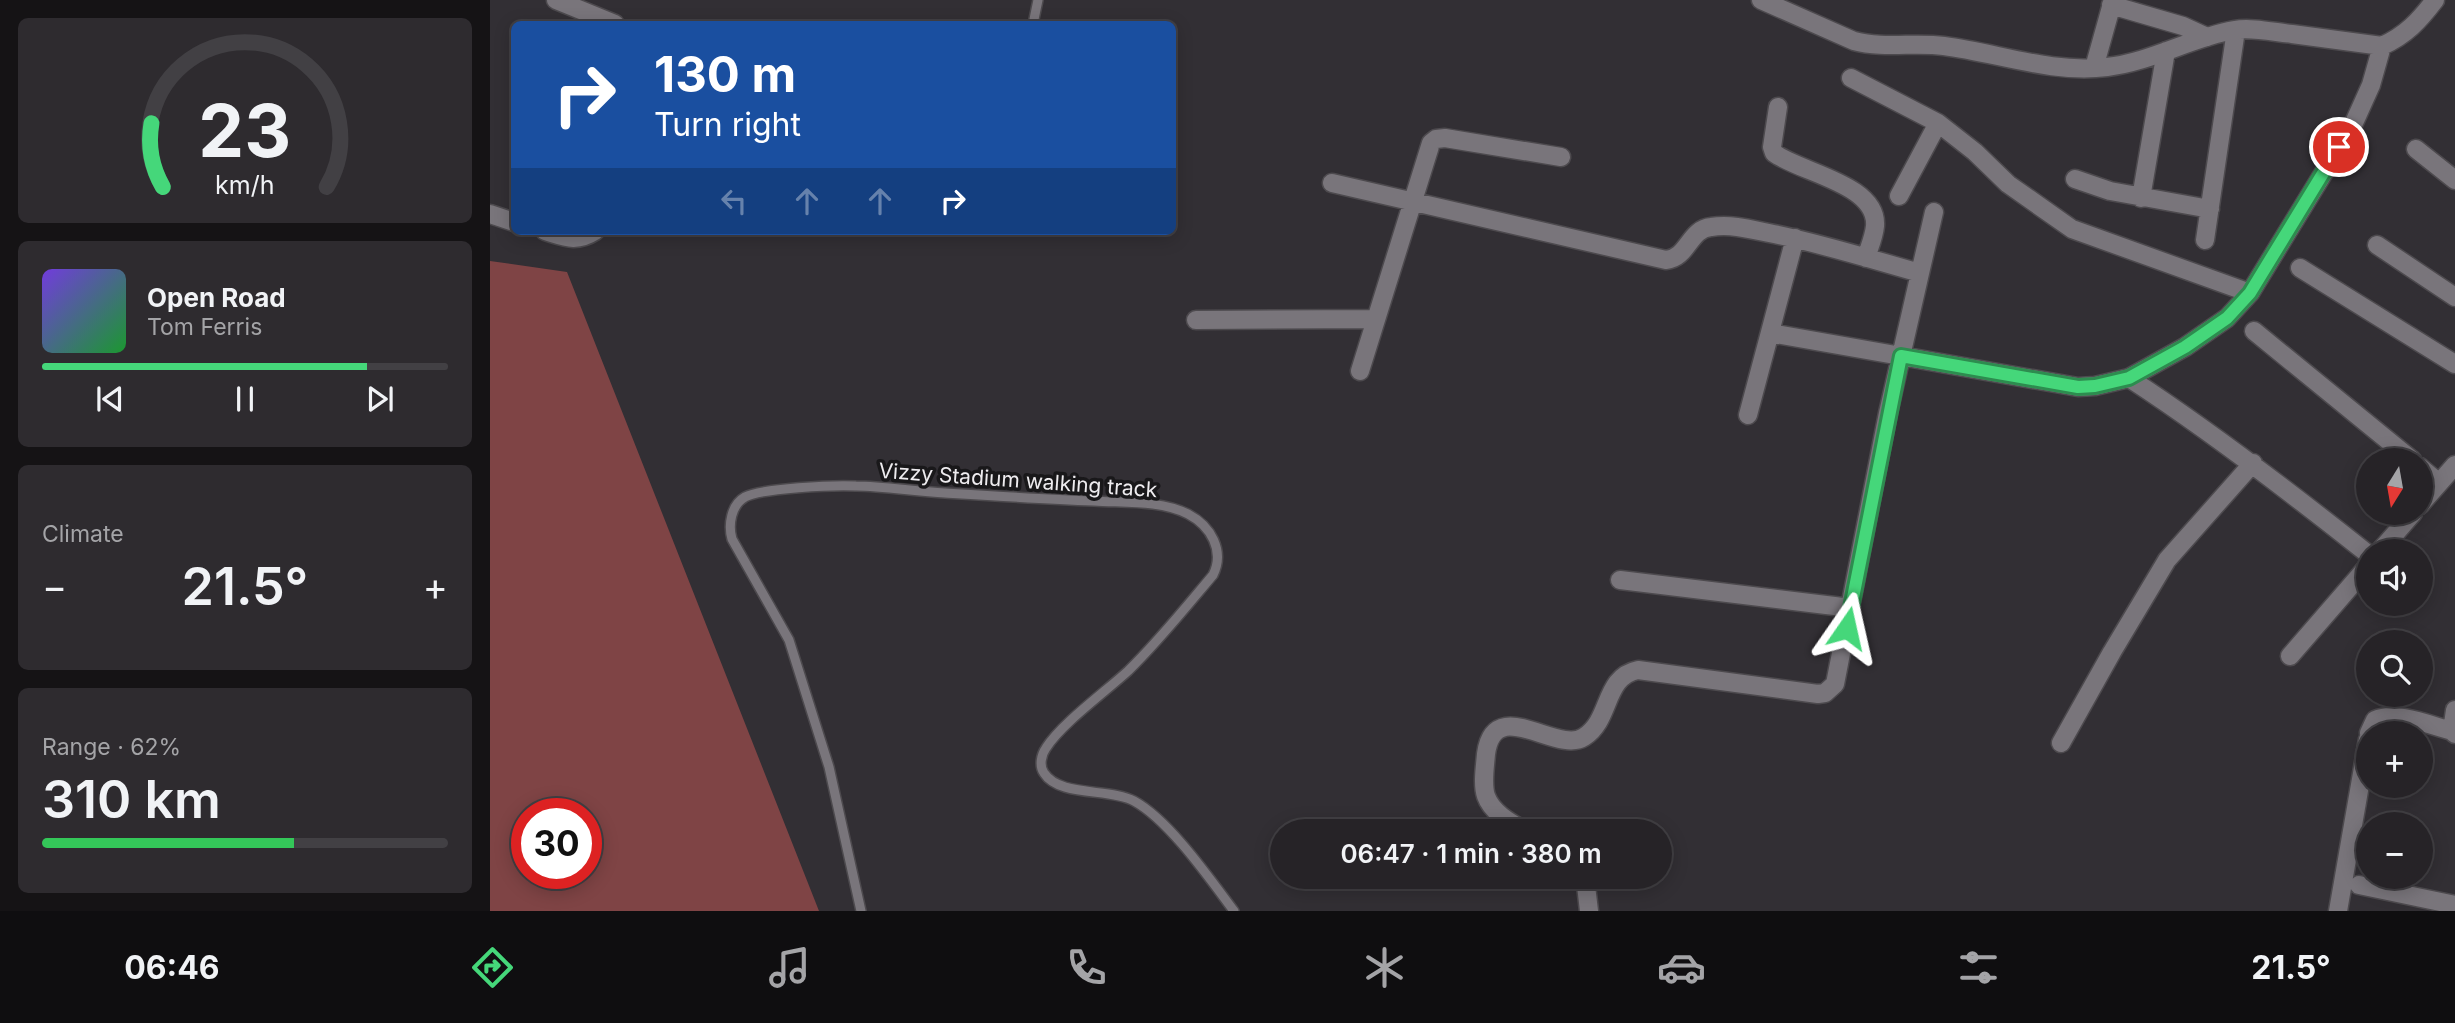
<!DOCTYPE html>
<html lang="en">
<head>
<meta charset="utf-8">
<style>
	body { margin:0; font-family:Inter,sans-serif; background:#2e2b2f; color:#f1f3f6; height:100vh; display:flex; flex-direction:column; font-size:26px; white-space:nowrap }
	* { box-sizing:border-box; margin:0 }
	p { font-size:23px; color:#a4a4a7 }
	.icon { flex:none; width:38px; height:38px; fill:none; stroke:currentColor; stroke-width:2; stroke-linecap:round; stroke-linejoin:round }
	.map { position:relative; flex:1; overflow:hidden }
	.drawer { display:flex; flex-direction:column; gap:18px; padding:18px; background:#151315; width:490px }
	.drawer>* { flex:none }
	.hud { position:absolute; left:21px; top:21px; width:665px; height:214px; border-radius:10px; box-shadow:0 4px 18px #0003,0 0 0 2px #424044; background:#1a4fa0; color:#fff; overflow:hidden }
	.needle { width:46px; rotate:191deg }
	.fabs { position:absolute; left:1866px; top:448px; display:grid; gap:14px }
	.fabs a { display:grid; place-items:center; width:77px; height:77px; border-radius:50%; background:#262327; box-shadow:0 4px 18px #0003,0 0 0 2px #424044; font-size:35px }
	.speed { position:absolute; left:21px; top:798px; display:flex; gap:14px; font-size:35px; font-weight:700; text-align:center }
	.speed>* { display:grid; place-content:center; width:91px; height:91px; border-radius:50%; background:#262327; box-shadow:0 4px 18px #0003,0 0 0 2px #424044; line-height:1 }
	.speed .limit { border:10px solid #d22; background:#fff; color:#111 }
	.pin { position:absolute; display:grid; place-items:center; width:60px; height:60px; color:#fff; margin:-30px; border:4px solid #fff; border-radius:50%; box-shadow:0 2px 7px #0007 }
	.me { position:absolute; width:77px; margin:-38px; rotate:11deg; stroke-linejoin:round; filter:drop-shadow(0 0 5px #0008) }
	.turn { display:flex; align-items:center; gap:24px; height:147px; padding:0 28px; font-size:32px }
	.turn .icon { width:91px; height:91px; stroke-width:2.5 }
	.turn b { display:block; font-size:49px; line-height:60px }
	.lanes { display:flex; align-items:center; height:66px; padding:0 28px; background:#0003; justify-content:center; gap:35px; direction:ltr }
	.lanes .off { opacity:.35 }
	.big { font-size:52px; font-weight:600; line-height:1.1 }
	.drawer .tile { flex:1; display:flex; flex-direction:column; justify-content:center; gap:10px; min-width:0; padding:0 24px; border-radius:10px; background:#2e2b2f }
	.drawer .dial { align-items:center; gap:0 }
	.dial svg { height:182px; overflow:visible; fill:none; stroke:#424044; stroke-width:7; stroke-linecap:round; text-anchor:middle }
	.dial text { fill:#f1f3f6; stroke:none }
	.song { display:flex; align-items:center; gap:21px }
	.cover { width:84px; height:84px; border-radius:10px; background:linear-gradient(135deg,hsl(260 70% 55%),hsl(130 70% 35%)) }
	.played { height:7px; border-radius:4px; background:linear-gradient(90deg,#45d77a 80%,#424044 80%) }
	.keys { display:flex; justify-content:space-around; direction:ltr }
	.heat { display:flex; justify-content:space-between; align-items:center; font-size:38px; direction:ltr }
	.charge { height:10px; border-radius:5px; background:linear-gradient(90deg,#34c759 62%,#424044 0) }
	.trip { position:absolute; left:780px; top:819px; width:402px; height:70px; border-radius:35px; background:#262327; box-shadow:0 4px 18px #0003,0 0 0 2px #424044; font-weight:600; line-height:70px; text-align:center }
	.menu { display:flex; height:112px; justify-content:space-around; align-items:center; background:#0f0e10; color:#a4a4a7 }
	.menu .icon { width:49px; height:49px }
	.menu .active { color:#45d77a }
	.menu b { font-size:32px; color:#f1f3f6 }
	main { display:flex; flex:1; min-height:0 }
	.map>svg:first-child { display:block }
	.forest { fill:#7f4445; fill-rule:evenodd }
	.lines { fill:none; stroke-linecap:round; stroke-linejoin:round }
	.service-casing { stroke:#4d4a4e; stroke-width:12 }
	.minor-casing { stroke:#4d4a4e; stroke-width:21 }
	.service { stroke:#79757b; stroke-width:9 }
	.minor { stroke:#79757b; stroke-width:18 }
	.route-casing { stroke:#2d8c4f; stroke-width:18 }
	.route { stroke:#45d77a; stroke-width:12 }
	.labels { text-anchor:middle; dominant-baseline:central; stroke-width:7; stroke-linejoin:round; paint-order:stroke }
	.street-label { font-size:21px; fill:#eeecef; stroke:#19181a }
</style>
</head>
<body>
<main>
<section class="drawer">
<div class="tile dial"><svg viewBox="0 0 100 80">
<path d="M14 69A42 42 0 1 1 86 69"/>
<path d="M14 69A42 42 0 0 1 9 41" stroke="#45d77a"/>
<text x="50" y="56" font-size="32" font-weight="700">23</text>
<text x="50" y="72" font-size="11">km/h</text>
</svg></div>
<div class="tile">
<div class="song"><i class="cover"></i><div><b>Open Road</b><p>Tom Ferris</p></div></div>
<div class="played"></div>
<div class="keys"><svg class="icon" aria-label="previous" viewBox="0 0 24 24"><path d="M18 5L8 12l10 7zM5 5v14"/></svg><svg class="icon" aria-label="pause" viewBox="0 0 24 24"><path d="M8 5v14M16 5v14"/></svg><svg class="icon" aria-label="next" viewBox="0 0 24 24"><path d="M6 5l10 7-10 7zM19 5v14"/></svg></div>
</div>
<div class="tile"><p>Climate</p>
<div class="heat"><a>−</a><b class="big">21.5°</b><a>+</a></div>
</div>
<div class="tile"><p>Range · 62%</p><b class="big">310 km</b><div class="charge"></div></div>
</section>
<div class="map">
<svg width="1965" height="911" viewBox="0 0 1965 911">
	<rect width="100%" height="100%" fill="#322f34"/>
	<path class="forest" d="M0 261 77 272 329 911H0ZM37 814H96V873H37Z"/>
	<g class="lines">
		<g class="service-casing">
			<path id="service" d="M543 24 548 0
				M371 911 339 767 299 640 242 539C238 525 241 505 255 497 272 488 344 485 366 486 395 486 426 492 455 493 505 496 554 499 604 501 634 503 670 500 698 514 721 526 735 551 723 575 696 607 668 642 638 671 615 692 571 724 556 748 551 755 549 766 554 773 569 797 620 788 644 801 679 820 720 879 744 911"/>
		</g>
		<g class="minor-casing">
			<path id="minor" d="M66 0 125 24
				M1271 0 1364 41C1394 49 1424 42 1454 46 1508 53 1562 74 1617 67 1661 62 1700 38 1744 30 1762 27 1783 32 1802 34 1832 38 1862 42 1892 46 1916 35 1929 21 1945 0
				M1621 5 1693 26 1717 37
				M1604 68 1623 0
				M1361 78 1448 123 1485 152 1518 184 1582 229 1760 293
				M1288 107 1282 147 1284 153C1311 173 1388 184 1385 226 1384 237 1379 248 1376 258
				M1926 149 1965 180
				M1585 179 1620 191 1720 209
				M842 183 1176 260C1198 258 1199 229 1221 227 1241 224 1260 229 1279 233 1330 243 1380 259 1430 273
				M1409 196 1448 123
				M1651 198 1676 51
				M0 214 24 222
				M55 231C75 237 86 243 105 231
				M1715 240 1746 30
				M1887 245 1965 297
				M1810 268 1965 364
				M706 320 886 319
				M1764 331 1922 460
				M1280 333 1588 387 1605 386 1639 378 1695 347 1737 318 1760 293 1863 125 1881 85 1892 46
				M870 371 941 143 946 139 955 138 1071 157
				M1639 378C1722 432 1800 492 1878 554
				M1258 415 1305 238
				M1930 467 1949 483
				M1930 505 1965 465
				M1890 551 1923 513
				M1130 580 1361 608
				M1800 656 1878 566
				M1962 731 1965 710
				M1879 733 1885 720C1907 711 1939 725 1962 731L1965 734
				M1571 743 1622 652 1677 560 1763 463
				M1035 831C1021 823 1002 813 996 796 992 784 995 767 996 754 1004 693 1067 755 1094 737 1122 719 1113 677 1148 670L1328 694 1335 693 1345 684 1398 413 1444 212
				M1095 877 1099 911
				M1869 885 1965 905
				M1848 911 1878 739"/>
		</g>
		<use href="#service" class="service"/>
		<use href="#minor" class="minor"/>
	</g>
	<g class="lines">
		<g class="route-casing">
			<path id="route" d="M1357 628 1411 356 1588 387 1605 386 1639 378 1695 347 1737 318 1760 293 1849 147"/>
		</g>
		<use href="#route" class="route"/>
	</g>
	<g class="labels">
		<g class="street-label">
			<text transform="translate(528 480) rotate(4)">Vizzy Stadium walking track</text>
		</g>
	</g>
</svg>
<div class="fabs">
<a><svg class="needle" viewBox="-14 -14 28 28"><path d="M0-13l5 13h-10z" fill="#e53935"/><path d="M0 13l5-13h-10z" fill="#a4a4a7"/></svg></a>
<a><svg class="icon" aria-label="sound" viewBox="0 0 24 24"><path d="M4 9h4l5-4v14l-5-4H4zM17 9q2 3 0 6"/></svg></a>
<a><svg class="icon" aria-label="search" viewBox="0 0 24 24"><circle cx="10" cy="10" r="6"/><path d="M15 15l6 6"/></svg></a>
<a>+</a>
<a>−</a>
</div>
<div class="speed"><div class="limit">30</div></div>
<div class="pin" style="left:1849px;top:147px;background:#d93025"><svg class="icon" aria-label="arrive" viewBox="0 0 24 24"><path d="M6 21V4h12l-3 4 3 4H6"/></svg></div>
<svg class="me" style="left:1357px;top:628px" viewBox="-20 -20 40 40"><path d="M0-17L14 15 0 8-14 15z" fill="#45d77a" stroke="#fff" stroke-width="4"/></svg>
<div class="trip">06:47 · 1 min · 380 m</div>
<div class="hud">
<div class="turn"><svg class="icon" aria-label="right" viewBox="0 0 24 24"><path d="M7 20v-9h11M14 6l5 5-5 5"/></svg><div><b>130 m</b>Turn right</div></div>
<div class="lanes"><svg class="icon off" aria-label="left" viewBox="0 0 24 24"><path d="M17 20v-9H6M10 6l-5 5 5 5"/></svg><svg class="icon off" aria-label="ahead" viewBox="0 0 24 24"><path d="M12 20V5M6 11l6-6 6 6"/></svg><svg class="icon off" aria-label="ahead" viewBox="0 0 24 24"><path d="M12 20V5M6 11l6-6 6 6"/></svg><svg class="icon" aria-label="right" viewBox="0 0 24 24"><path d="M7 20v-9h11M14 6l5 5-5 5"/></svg></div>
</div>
</div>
</main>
<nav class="menu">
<b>06:46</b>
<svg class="icon active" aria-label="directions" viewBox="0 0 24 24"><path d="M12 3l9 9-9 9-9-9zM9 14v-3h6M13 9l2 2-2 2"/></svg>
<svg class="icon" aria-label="music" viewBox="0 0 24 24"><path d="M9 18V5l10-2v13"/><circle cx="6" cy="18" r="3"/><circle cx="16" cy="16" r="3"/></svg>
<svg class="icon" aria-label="phone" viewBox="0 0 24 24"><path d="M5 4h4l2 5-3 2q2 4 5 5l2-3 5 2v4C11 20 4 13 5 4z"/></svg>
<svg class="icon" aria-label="climate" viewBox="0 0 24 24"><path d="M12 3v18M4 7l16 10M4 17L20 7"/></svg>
<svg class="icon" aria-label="car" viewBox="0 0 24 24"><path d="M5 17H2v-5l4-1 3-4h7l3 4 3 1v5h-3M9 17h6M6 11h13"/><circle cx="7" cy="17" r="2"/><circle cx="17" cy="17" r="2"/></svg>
<svg class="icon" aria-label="filters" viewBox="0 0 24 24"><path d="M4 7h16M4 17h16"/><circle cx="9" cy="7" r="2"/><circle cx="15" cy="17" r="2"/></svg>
<b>21.5°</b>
</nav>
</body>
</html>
